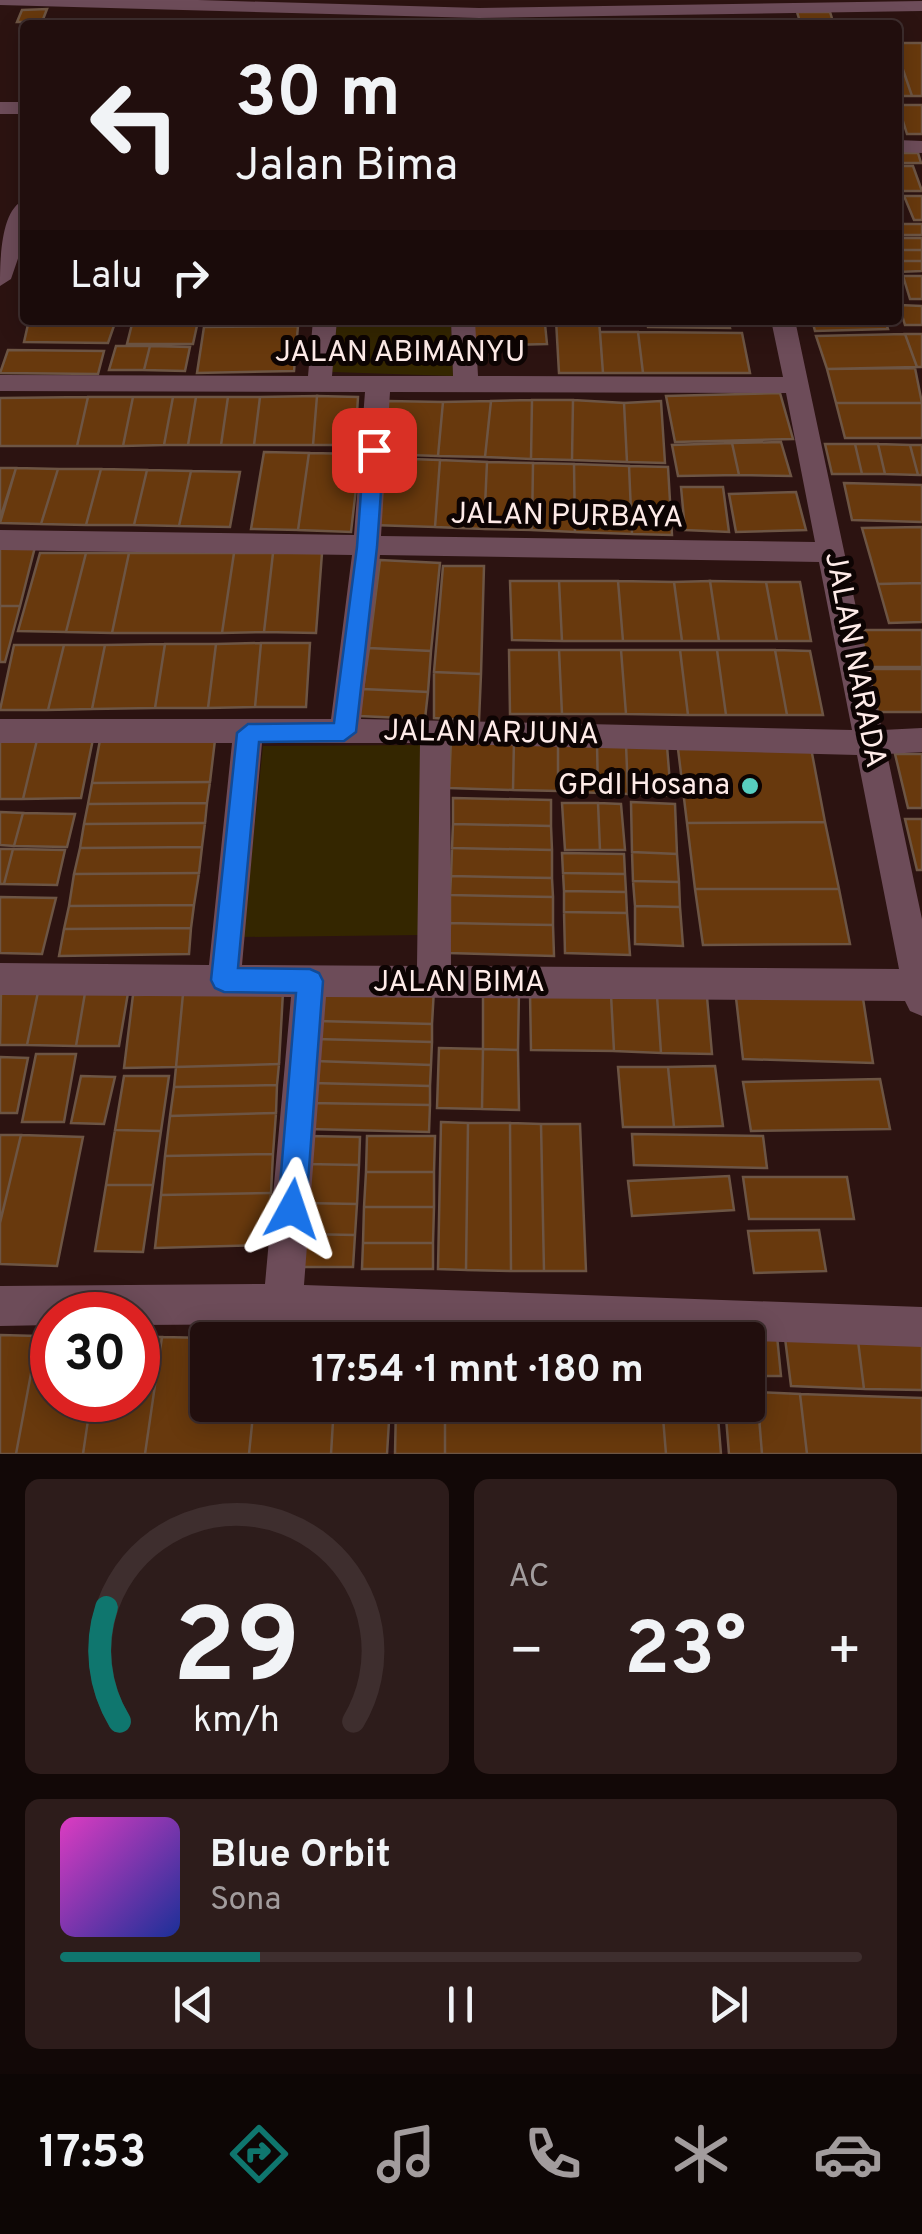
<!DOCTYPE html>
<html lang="id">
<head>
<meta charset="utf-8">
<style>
	body { margin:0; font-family:Overpass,sans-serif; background:#2d1c1b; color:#f1f3f6; height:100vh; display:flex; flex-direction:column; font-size:38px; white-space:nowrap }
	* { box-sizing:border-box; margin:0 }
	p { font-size:32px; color:#a29c9d }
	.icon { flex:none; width:55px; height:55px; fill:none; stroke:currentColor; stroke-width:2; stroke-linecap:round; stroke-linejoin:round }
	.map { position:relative; height:1454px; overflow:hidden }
	.drawer { display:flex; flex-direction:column; gap:25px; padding:25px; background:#120807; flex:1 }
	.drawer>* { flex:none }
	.banner { position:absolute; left:20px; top:20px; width:882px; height:305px; border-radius:10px; box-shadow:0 5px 25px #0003,0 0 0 2px #3e2e2e; background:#210e0d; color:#f1f3f6; overflow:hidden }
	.speed { position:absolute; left:30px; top:1292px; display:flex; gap:20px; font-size:50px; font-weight:700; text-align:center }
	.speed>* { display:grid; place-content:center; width:130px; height:130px; border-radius:50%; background:#210e0d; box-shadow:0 5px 25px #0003,0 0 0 2px #3e2e2e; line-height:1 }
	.speed .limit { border:15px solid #d22; background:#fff; color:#111 }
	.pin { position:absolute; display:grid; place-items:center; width:85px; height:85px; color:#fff; margin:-42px; border-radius:20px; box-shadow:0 5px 15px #0006 }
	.me { position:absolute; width:110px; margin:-55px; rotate:5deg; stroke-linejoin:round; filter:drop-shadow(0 0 8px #0008) }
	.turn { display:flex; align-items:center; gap:35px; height:210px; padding:0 50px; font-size:45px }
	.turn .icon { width:130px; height:130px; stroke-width:2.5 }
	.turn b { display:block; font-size:70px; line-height:85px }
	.then { display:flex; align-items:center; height:95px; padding:0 50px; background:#0003; gap:20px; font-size:38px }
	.big { font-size:75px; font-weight:700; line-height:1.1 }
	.drawer .card { flex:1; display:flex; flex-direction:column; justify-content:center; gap:15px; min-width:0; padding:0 35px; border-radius:15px; background:#2d1c1b }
	.drawer .dial { align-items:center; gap:0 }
	.dial svg { height:260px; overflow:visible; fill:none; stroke:#3e2e2e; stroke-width:7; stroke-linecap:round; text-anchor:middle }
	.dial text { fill:#f1f3f6; stroke:none }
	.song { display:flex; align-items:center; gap:30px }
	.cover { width:120px; height:120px; border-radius:15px; background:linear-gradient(135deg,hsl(310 70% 55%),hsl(230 70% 35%)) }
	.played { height:10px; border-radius:5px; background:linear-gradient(90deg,#0f766e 25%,#3e2e2e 25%) }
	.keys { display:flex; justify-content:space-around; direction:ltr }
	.heat { display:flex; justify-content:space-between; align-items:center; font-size:55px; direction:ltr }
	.drawer .tiles { flex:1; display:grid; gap:25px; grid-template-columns:1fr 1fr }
	.card:last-child { grid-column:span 2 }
	.trip { position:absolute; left:190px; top:1322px; width:575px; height:100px; border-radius:10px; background:#210e0d; box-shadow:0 5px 25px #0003,0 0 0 2px #3e2e2e; font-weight:700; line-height:100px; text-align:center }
	.dock { display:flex; height:160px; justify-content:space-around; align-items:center; background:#0d0605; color:#a29c9d }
	.dock .icon { width:70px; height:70px }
	.dock .current { color:#0f766e }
	.dock b { font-size:45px; color:#f1f3f6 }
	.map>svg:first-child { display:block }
	.green { fill:#342600 }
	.building { fill:#68390d; stroke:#6d5544; stroke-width:2.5 }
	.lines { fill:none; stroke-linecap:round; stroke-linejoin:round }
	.street { fill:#6d4c59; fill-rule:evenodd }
	.route { fill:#1a73e8; stroke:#114b97; stroke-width:2.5 }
	.poi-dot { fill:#58cebf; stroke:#0d0403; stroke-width:4 }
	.labels { text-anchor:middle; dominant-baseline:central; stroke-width:10; stroke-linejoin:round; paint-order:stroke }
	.street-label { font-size:30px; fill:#feebe8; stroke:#0d0403 }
	.poi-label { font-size:30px; fill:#feebe8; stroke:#0d0403; text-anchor:end }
</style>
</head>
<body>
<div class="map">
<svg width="922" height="1454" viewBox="0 0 922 1454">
	<rect width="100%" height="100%" fill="#2c1311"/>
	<path class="green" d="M337 320H451L453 376 332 372Z
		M424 745 422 935 243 937 263 746Z"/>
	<path class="building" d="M47 9 42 22H17L22 10Z
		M797 12H830L834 25H801Z
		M562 23H695V25H563Z
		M898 43H922V96H912L898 55Z
		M898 55 912 96H898Z
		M898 105H922V134H907Z
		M898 153H918L921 163H898Z
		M898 166H913L922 191H900Z
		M904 196H922V220H914Z
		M898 224H922V235H898Z
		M898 238H922V250H898Z
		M898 250H922V261H898Z
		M898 261H922V271L898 272Z
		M903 276H922V299H910Z
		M899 305 922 306V325H905Z
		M29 320H116L108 343 24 342Z
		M133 320 198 321 193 344H127Z
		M467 320H544L545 324 467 325Z
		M556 320H599L603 373H559Z
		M647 320H728L730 328 648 327Z
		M812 320H885L888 329 815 331Z
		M545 324 547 344 468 346 467 325Z
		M298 326 294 371 197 373 204 327Z
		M600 332H638L643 373H603Z
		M638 332 742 333 750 373H643Z
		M905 334H922V367H917Z
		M905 334 917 367 827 369 816 336Z
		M116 346H150L144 370H109Z
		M150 346 190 347 185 371 144 370Z
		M8 350 104 351 98 374 0 373Z
		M915 368 922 403H836L827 369Z
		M780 393 793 439 675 442 666 396Z
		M317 396 313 445H254L260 397Z
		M317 396 358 397 355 445H313Z
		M88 397 77 446H0V398Z
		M88 397H133L123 446H77Z
		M133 397H173L164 445 123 446Z
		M173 397H196L188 445H164Z
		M196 397H228L221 445H188Z
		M228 397H260L254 445H221Z
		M532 400H573L572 460 531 459Z
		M532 400 531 459 485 457 491 401Z
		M573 400 624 403 627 462 572 460Z
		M387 401 443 402 438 456 379 454Z
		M491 401 485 457 438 456 443 402Z
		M661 401 665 463 627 462 624 403Z
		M836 403H922V438H845Z
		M781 442 791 476 739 475 732 443Z
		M732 443 739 475 678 476 672 445Z
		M825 444H855L862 474H832Z
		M855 444H878L885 474H862Z
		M878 444 910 445 918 475 885 474Z
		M910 445H922V475H918Z
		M264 452 309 453 298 530 251 529Z
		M309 453 360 454 351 532 298 530Z
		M380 458 440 460 435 527 372 525Z
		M440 460 487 462 484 529 435 527Z
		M487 462 533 463 532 530 484 529Z
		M533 463 574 464 575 532 532 530Z
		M574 464 629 466 632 534 575 532Z
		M629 466 668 467 672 535 632 534Z
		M0 468H16L0 519Z
		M16 468 58 469 41 524 0 523Z
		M58 469H101L86 525 41 524Z
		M101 469 147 470 134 525H86Z
		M147 470 191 471 179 526 134 525Z
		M191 471 240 472 230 527 179 526Z
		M844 483 922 485V522L852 520Z
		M681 487H723L729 532 685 530Z
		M796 492 806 530 736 532 729 494Z
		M922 527V583L878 584 862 528Z
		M35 547 20 606H0V548Z
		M40 553H86L66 632 18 631Z
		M86 553H129L112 633 66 632Z
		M129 553H234L222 633H112Z
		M234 553H273L264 632 222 633Z
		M273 553H322L316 633 264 632Z
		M380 560 440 563 431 651 369 648Z
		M443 566H484L481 674 434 672Z
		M510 581H559L562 641 512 640Z
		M559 581H618L623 641H562Z
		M618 581 674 582 682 641H623Z
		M710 581 766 582 777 641H719Z
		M710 581 719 641H682L674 582Z
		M766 582H800L811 641H777Z
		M922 583V622L889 623 878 584Z
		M0 606H20L5 662H0Z
		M860 630H922V667H869Z
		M261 643H310L306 707H255Z
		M261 643 255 707 208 708 216 644Z
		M165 644H216L208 708H155Z
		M165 644 155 708 92 709 105 645Z
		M14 645H64L48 710H0Z
		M64 645H105L92 709 48 710Z
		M369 648 431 651 428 692 363 689Z
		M509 650H559L562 714H510Z
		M559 650H621L626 714H562Z
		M621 650H680L688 715 626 714Z
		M680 650H717L726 715H688Z
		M717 650H775L787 715H726Z
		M775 650 810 651 823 715H787Z
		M868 669H922V712H878Z
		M434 672 481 674 479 721 434 718Z
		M363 689 428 692 425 719 359 716Z
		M451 738 514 740 513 790 449 788Z
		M93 739 81 798 23 799 37 740Z
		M0 740H37L23 799H0Z
		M100 740H215L210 782 92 783Z
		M514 740 558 742V791L513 790Z
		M558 742 597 743 598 793 558 791Z
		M597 743 626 744 628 794 598 793Z
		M626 744 667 746 671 796 628 794Z
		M811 748 825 822 687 823 678 749Z
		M895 754H922V808H908Z
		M210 782 207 803 88 804 92 783Z
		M453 798 551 800V826L453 824Z
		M631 802 675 804 677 854 632 852Z
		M207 803 205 823 84 824 88 804Z
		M562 803H598L600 850H565Z
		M598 803 621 804 625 850H600Z
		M0 812 23 813 14 846 0 845Z
		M23 813 75 814 67 847 14 846Z
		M905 819H922V870H917Z
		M825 822 839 889H695L687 823Z
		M205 823 202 847 80 848 84 824Z
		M453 824 551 826 552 850 452 848Z
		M202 847 199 873 74 874 80 848Z
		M452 848 552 850V878L451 876Z
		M0 849H13L4 884H0Z
		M13 849 65 850 57 885 4 884Z
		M632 852 677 854 679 882 633 881Z
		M562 853 624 854 625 874 563 873Z
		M199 873 194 905 69 906 74 874Z
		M563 873 625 874 626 892 564 891Z
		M451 876 552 878 553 897 450 895Z
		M633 881 679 882 680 907 635 906Z
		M695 889H839L850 944 703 945Z
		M564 891 626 892 627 913 564 912Z
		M450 895 553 897V925L450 923Z
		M0 897 56 898 42 954 0 953Z
		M194 905 191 928 64 929 69 906Z
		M635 906 680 907 683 946 635 944Z
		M564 912 627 913 630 955 565 953Z
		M450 923 553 925 554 956 449 953Z
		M191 928 189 954 59 956 64 929Z
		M322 987 434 989 432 1024 318 1021Z
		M483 989 519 990 518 1050 483 1049Z
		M735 989 862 992 873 1063 743 1059Z
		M1 992H38L27 1045H0Z
		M38 992 85 993 76 1046 27 1045Z
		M283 992 279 1064 176 1067 183 994Z
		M85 993H128L119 1046H76Z
		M530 993 611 995 614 1051 531 1050Z
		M183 994 176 1067 124 1068 133 995Z
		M611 995 657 996 661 1053 614 1051Z
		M657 996 707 997 712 1054 661 1053Z
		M318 1021 432 1024V1042L316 1039Z
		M316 1039 432 1042 431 1065 315 1061Z
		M439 1048 483 1049 482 1109 437 1108Z
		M483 1049 518 1050 519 1110 482 1109Z
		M36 1054H76L64 1122H22Z
		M0 1057 28 1058 17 1113H0Z
		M315 1061 431 1065 430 1086 313 1083Z
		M279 1064 277 1085 174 1087 176 1067Z
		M715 1066 723 1126 674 1127 668 1067Z
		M618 1067H668L674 1127H623Z
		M81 1076 115 1077 104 1124 71 1123Z
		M124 1076H169L161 1131 115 1130Z
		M880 1079 890 1129 751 1131 743 1082Z
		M313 1083 430 1086V1105L311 1103Z
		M277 1085 276 1113 170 1116 174 1087Z
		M311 1103 430 1105 429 1132 308 1129Z
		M276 1113 273 1154 165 1156 170 1116Z
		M441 1122 468 1123 466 1270 438 1269Z
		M468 1123H510L511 1271 466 1270Z
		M510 1123 541 1124 544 1271H511Z
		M541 1124H580L586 1271H544Z
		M115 1130 161 1131 153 1185H106Z
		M632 1134 763 1136 767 1168 634 1165Z
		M0 1135H21L0 1223Z
		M21 1135 83 1137 57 1266 0 1264V1223Z
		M308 1136 360 1137 359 1165 306 1164Z
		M367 1136H435L434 1172H366Z
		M273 1154 271 1193 161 1195 165 1156Z
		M306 1164 359 1165 357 1204 303 1203Z
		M366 1172H434V1207H364Z
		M729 1176 734 1210 632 1216 628 1181Z
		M743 1177H847L854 1219H749Z
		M106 1185H153L143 1252 95 1251Z
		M271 1193 267 1245 155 1248 161 1195Z
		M303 1203 357 1204 355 1235 301 1234Z
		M364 1207H434L433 1243H363Z
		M819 1230 826 1271 754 1273 748 1231Z
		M301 1234 355 1235 353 1267H298Z
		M363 1243H433V1269H362Z
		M0 1335 38 1336 16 1454H0Z
		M38 1336H52V1400H91L83 1454H16Z
		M777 1336 781 1376H748V1340H721V1337Z
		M138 1337H162L145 1454H83L91 1400H138Z
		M162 1337 260 1339 208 1340V1405H254L249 1454H145Z
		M785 1338 858 1341 864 1389 791 1386Z
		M858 1341 922 1343V1390L864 1389Z
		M748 1391 757 1392 762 1454H729L725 1405H748Z
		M757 1392 800 1394 807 1454H762Z
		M800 1394 922 1398V1454H807Z
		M254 1405H334L331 1454H249Z
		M334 1405H390L387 1454H331Z
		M396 1405H445V1454H395Z
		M445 1405H662L666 1454H445Z
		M662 1405H717L721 1454H666Z"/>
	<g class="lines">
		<path class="street" d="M0 0H198L479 8 922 1V11L479 18 0 5Z
			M0 102H25V114H0Z
			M898 140 922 141V153L898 152Z
			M25 200V238L11 279 0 286C0 263 0 208 25 200Z
			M313 320H337L332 376H453L451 320H475L478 376 783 377 771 320H795L882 730 922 728V752L887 754 922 919V1016L910 1011 905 1001 326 997 304 1285 922 1307V1347L283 1324 138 1325V1315H52V1325L0 1326V1286L265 1284 291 997 0 995V963L209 965 232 743H0V719H331L352 555 0 550V530L354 535 365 392 0 391V375L308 376ZM390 392 786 393 815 542 381 536ZM380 555 819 562 852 730 361 719ZM262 743H420L417 966 242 965ZM450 744 857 755 899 969 451 966Z"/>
	</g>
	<path class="route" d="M374 443 384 450 377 547 356 732 344 741 259 742 238 968 310 969 319 973 323 981 306 1209 302 1219 292 1224 282 1219 278 1209 296 993 224 992 215 988 211 980 237 733 248 724 334 723 357 547 364 450Z"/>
	<circle class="poi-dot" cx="750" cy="786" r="10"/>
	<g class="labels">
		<g class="street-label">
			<text x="400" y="353">JALAN ABIMANYU</text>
			<text transform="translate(567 517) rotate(1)">JALAN PURBAYA</text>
			<text transform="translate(854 660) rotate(79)">JALAN NARADA</text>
			<text transform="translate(491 734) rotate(1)">JALAN ARJUNA</text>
			<text x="459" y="983">JALAN BIMA</text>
		</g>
		<g class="poi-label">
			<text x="730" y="786">GPdI Hosana</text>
		</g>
	</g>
</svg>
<div class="speed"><div class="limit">30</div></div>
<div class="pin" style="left:374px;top:450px;background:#d93025"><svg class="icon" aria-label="arrive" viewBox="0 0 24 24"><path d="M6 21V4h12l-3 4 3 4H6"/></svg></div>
<svg class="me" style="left:292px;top:1209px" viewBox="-20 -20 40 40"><path d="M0-17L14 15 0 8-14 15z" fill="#1a73e8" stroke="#fff" stroke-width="4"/></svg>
<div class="trip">17:54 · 1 mnt · 180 m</div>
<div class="banner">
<div class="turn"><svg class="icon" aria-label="left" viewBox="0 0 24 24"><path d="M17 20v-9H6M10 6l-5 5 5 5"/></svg><div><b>30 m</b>Jalan Bima</div></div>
<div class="then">Lalu<svg class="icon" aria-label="right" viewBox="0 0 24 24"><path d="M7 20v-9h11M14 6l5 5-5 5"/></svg></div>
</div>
</div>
<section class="drawer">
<div class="tiles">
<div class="card dial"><svg viewBox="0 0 100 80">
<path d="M14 69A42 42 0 1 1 86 69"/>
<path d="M14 69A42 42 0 0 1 10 34" stroke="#0f766e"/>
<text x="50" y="56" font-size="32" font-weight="700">29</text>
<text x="50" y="72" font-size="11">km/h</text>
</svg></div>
<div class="card"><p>AC</p>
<div class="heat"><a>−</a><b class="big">23°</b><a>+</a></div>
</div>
<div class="card">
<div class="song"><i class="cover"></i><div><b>Blue Orbit</b><p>Sona</p></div></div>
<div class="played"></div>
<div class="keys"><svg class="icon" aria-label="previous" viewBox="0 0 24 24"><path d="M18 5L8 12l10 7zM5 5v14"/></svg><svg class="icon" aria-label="pause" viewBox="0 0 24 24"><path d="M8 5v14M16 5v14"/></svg><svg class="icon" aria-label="next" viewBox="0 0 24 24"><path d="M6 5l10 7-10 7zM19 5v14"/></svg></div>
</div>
</div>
</section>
<nav class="dock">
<b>17:53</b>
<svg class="icon current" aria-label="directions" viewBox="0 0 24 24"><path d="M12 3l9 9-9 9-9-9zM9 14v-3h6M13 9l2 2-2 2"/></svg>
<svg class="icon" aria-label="music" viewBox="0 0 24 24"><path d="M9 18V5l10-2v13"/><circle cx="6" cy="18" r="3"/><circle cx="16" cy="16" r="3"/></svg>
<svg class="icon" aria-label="phone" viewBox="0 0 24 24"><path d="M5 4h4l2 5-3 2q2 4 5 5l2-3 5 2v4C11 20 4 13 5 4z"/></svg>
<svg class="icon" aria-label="climate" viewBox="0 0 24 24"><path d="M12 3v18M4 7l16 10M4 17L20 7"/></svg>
<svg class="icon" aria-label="car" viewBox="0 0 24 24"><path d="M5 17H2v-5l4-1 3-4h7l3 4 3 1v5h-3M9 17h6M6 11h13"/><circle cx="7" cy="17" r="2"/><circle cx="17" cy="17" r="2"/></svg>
</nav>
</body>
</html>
